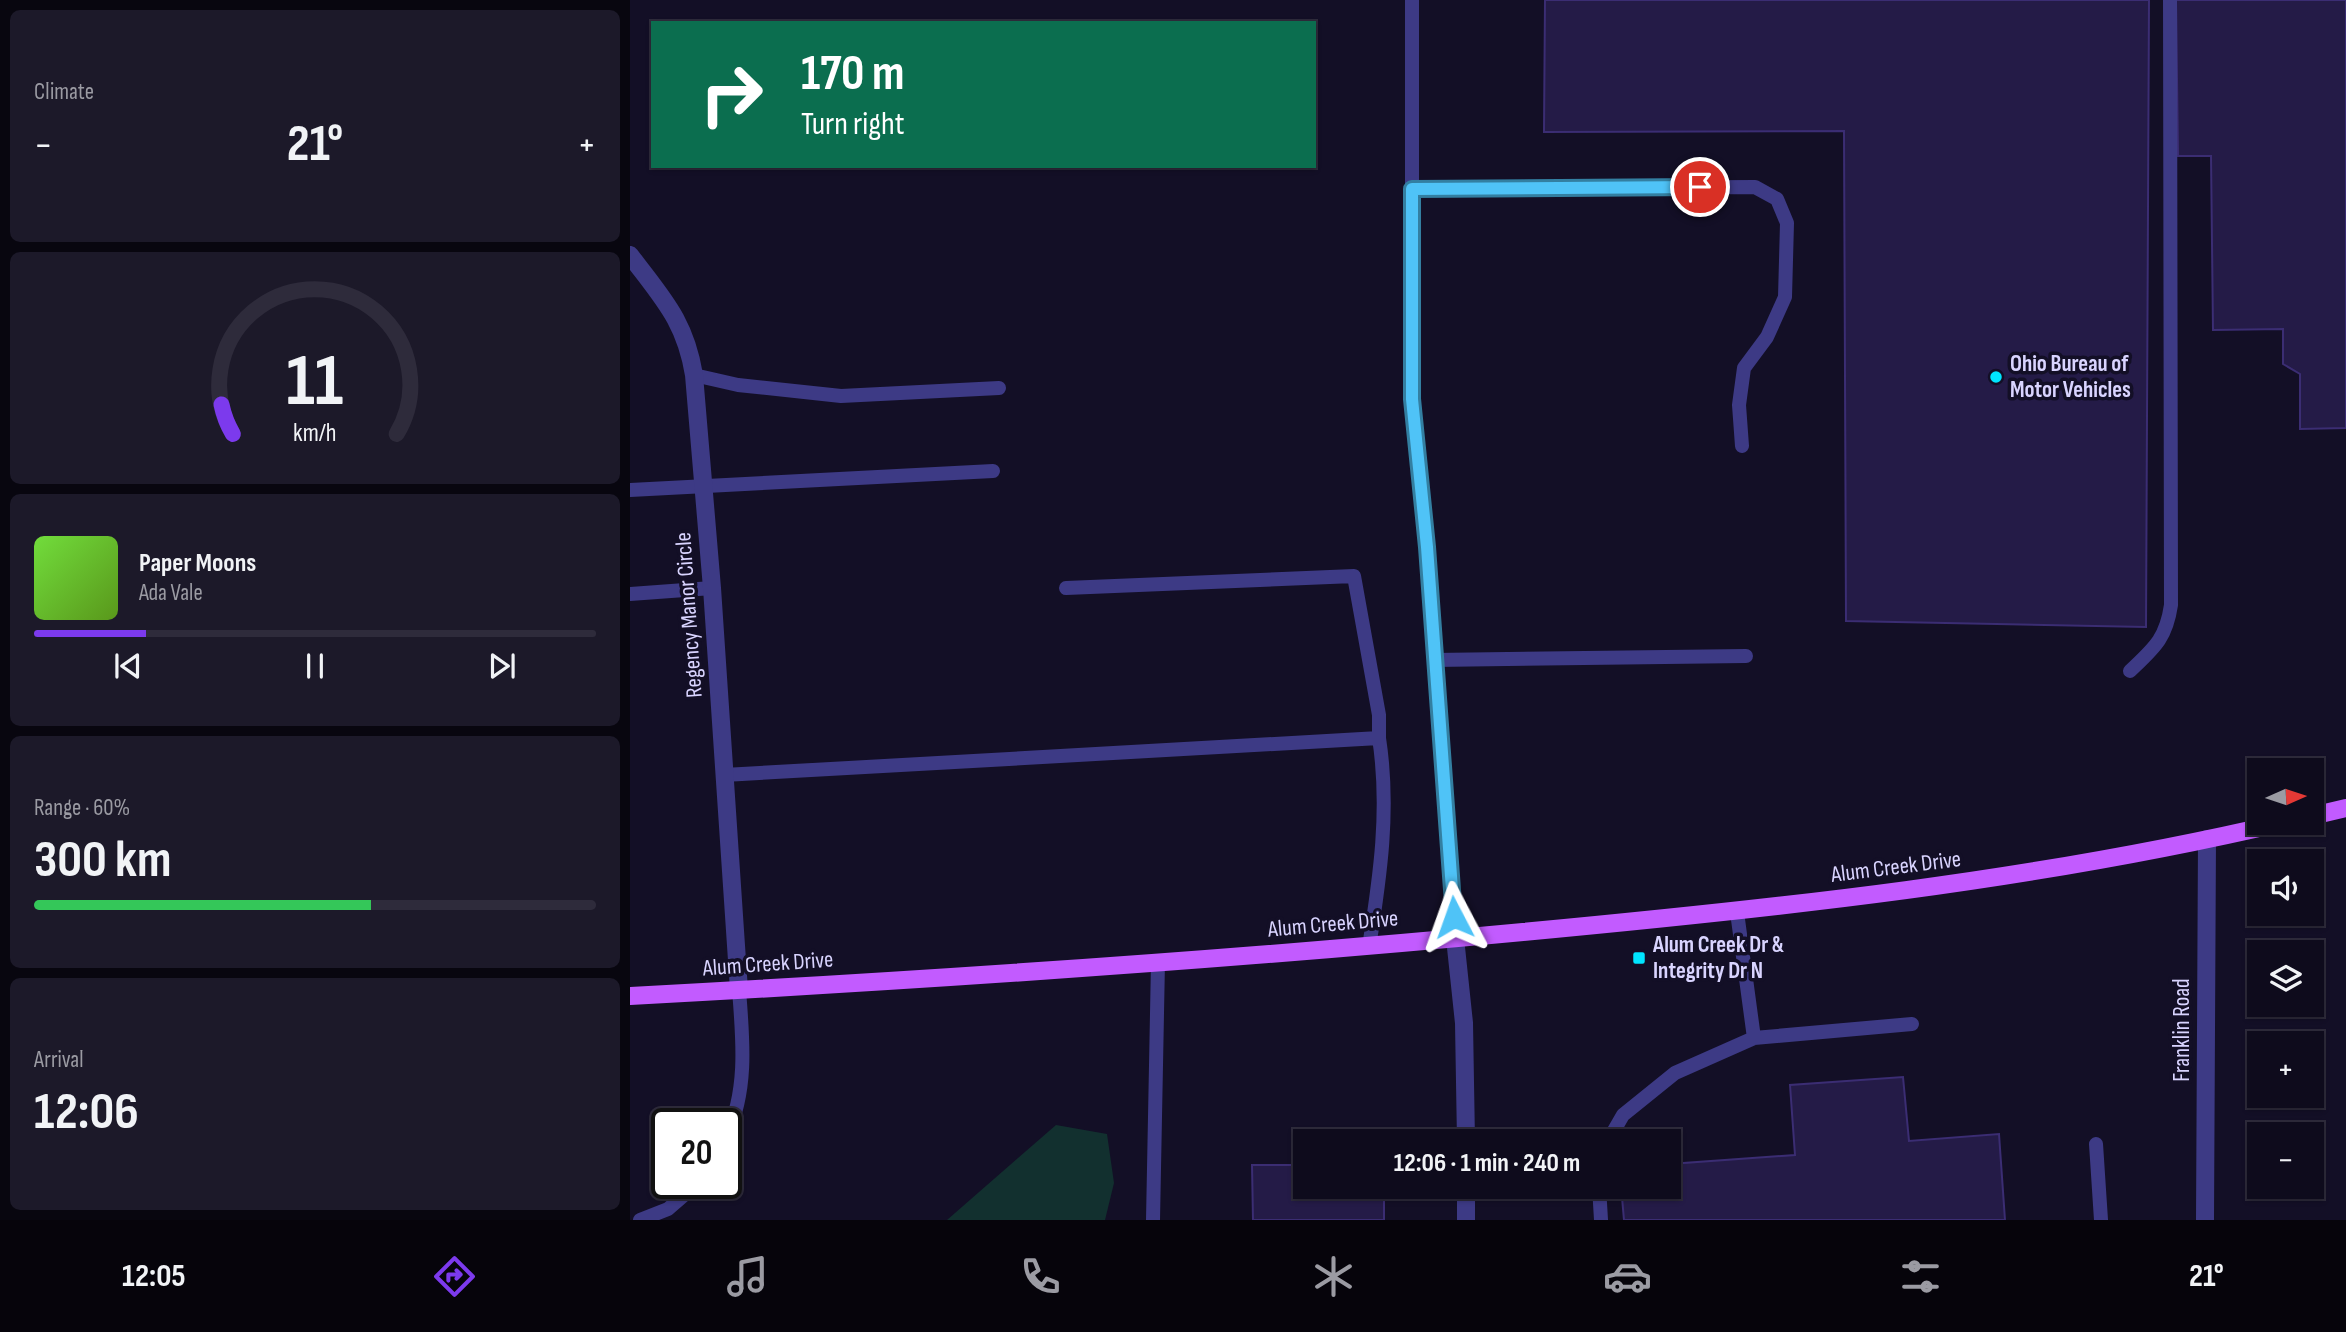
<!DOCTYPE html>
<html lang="en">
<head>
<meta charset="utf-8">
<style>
	body { margin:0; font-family:"Sofia Sans Condensed",sans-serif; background:#1c1929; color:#f1f3f6; height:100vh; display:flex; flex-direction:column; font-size:26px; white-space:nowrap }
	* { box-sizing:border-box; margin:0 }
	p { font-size:23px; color:#9b9ba3 }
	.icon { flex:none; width:38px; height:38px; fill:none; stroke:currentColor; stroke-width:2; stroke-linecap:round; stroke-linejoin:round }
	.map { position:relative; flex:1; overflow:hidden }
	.side { display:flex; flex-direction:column; gap:10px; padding:10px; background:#08060f; width:630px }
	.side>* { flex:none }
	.banner { position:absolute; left:21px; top:21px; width:665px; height:147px; border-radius:0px; box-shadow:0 2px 5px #0004,0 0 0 2px #2e2b3b; background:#0b6e4f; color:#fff; overflow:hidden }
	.needle { width:46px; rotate:87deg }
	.fabs { position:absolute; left:1617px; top:758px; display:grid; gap:14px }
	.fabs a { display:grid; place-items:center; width:77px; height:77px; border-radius:0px; background:#0e0b1c; box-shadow:0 2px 5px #0004,0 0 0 2px #2e2b3b; font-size:35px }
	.speed { position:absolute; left:21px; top:1108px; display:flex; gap:14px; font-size:35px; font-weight:700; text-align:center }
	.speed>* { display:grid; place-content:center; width:91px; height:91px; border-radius:50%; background:#0e0b1c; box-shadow:0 2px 5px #0004,0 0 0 2px #2e2b3b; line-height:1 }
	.speed .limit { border:4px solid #111; border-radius:10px; background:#fff; color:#111 }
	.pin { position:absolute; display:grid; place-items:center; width:60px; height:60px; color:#fff; margin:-30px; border:4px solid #fff; border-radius:50%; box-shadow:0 2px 7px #0007 }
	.me { position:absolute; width:77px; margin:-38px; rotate:356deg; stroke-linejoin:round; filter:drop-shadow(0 0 5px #0008) }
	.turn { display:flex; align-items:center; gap:24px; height:147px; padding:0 35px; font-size:32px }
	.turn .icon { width:91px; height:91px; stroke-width:2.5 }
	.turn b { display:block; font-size:49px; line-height:60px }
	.big { font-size:52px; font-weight:700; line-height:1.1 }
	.side .card { flex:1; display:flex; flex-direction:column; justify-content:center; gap:10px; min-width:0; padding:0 24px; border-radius:10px; background:#1c1929 }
	.side .dial { align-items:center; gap:0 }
	.dial svg { height:182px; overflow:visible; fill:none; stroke:#2e2b3b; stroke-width:7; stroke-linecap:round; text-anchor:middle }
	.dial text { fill:#f1f3f6; stroke:none }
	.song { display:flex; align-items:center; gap:21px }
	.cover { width:84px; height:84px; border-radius:10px; background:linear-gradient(135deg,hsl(100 70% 55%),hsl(90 70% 35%)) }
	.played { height:7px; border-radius:4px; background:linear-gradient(90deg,#7c3aed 20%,#2e2b3b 20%) }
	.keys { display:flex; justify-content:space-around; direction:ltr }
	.heat { display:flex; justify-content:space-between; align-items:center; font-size:38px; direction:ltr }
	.charge { height:10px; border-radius:5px; background:linear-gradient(90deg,#34c759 60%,#2e2b3b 0) }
	.trip { position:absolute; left:663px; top:1129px; width:388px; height:70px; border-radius:0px; background:#0e0b1c; box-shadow:0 2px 5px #0004,0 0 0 2px #2e2b3b; font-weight:700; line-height:70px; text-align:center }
	.tab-bar { display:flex; height:112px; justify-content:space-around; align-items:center; background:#06040b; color:#9b9ba3 }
	.tab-bar .icon { width:49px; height:49px }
	.tab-bar .active { color:#7c3aed }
	.tab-bar b { font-size:32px; color:#f1f3f6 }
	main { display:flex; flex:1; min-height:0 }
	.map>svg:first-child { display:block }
	.green { fill:#12302f }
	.building { fill:#241b47; stroke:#3b2d73; stroke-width:2 }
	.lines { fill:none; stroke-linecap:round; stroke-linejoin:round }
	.service { stroke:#3d3a85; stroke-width:14 }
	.minor { stroke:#3d3a85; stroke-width:18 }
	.primary { stroke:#c25bff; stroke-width:18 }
	.route-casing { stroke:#337fa1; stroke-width:18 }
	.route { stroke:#4fc3f7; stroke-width:12 }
	.poi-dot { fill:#00e5ff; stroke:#130f26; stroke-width:2.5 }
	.labels { text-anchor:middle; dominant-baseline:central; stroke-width:7; stroke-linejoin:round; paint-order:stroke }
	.poi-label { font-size:23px; font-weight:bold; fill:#d9d4ff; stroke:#130f26; text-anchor:start }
	.street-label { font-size:23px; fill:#d9d4ff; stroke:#130f26 }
</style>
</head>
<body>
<main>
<section class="side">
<div class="card"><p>Climate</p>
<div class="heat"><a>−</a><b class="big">21°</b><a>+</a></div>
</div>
<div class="card dial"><svg viewBox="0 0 100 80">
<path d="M14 69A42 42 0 1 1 86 69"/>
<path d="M14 69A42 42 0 0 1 9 56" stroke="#7c3aed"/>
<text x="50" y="56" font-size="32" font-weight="700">11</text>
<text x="50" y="72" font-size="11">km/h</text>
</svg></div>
<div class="card">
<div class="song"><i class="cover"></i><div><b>Paper Moons</b><p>Ada Vale</p></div></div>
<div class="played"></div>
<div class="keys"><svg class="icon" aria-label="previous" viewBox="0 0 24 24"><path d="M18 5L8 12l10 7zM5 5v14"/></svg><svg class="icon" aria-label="pause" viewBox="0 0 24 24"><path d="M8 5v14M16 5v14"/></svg><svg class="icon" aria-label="next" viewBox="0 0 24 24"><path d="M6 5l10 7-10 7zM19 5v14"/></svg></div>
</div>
<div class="card"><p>Range · 60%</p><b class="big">300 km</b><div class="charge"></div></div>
<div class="card"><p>Arrival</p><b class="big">12:06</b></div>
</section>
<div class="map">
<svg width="1716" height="1220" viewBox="0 0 1716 1220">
	<rect width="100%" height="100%" fill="#130f26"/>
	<path class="green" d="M426 1125 477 1134 484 1183 475 1220H317Z"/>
	<path class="building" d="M915 0H1519L1516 627 1216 621 1214 131 914 132Z
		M1546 0H1716V428L1670 429V374L1653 364V329L1583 330 1581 156H1548Z
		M1273 1077 1279 1141 1369 1134 1375 1220H994L991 1186H1040V1164L1165 1155 1160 1085Z
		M622 1165H676V1186H754V1220H623Z"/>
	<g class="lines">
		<path class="service" d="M782 0V399L797 547 825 938
			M781 189 1125 187 1147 199 1157 223 1155 297 1137 337 1114 368 1109 405 1112 446
			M64 375 108 385 211 396 369 388
			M0 490 363 471
			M436 588 724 576 749 715V738
			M0 594 82 588
			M804 660 1116 656
			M1500 671C1524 648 1536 639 1541 605L1540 0
			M94 775 749 738C760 809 750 877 739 947
			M1107 912 1124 1038
			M96 1137C118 1091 113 1040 109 990
			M978 1141 993 1115 1045 1073 1124 1038 1282 1024
			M1466 1144 1471 1220
			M969 1186 971 1220
			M10 1220 38 1209 68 1183
			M523 1220 528 962"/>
		<path class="minor" d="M0 255C32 298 55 320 64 375L82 588 109 990
			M825 938 834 1023 836 1141
			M836 1220V1186
			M1575 1220 1577 839"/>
		<path class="primary" d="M1682 816 1716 808
			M0 996C298 980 596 960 893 932 1149 908 1404 881 1655 822"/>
	</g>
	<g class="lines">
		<g class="route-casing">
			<path id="route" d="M824 917 797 547 782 399V189L1070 187"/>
		</g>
		<use href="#route" class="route"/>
	</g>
	<g class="poi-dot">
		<circle cx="1366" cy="377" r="7"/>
		<rect x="1002" y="951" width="14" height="14" rx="3.5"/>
	</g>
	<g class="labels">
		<g class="poi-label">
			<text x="1380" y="364">Ohio Bureau of<tspan x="1380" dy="26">Motor Vehicles</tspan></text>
			<text x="1023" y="945">Alum Creek Dr &amp;<tspan x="1023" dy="26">Integrity Dr N</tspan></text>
		</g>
		<g class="street-label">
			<text transform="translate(59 615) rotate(-94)">Regency Manor Circle</text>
			<text transform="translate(1266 867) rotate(-7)">Alum Creek Drive</text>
			<text transform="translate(703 924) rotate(-5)">Alum Creek Drive</text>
			<text transform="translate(138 964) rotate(-4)">Alum Creek Drive</text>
			<text transform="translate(1552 1030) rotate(-90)">Franklin Road</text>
		</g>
	</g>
</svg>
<div class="fabs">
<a><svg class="needle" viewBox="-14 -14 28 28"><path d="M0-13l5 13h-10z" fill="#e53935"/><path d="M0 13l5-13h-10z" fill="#9b9ba3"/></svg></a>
<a><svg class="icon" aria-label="sound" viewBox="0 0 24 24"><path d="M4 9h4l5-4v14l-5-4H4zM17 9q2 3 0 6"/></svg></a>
<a><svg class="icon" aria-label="layers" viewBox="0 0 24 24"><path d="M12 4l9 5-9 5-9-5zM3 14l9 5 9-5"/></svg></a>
<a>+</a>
<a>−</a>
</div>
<div class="speed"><div class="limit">20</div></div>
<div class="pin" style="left:1070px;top:187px;background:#d93025"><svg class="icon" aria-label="arrive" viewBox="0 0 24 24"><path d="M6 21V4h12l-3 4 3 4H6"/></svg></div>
<svg class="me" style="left:824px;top:917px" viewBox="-20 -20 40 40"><path d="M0-17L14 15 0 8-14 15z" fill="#4fc3f7" stroke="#fff" stroke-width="4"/></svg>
<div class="trip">12:06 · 1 min · 240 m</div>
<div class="banner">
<div class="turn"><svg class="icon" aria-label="right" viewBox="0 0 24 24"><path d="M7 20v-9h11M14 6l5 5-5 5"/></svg><div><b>170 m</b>Turn right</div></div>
</div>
</div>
</main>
<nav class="tab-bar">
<b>12:05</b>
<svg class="icon active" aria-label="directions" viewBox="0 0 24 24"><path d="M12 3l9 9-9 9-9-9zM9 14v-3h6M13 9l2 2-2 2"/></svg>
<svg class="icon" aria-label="music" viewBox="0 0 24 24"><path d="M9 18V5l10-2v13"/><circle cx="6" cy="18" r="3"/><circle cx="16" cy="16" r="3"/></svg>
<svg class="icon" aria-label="phone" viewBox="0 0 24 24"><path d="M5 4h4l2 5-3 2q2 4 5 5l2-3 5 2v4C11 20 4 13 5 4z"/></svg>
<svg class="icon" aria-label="climate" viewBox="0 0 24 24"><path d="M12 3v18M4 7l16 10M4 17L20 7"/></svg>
<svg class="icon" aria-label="car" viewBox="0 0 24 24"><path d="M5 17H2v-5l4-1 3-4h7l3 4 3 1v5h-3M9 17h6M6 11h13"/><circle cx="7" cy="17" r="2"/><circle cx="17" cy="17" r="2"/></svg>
<svg class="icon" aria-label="filters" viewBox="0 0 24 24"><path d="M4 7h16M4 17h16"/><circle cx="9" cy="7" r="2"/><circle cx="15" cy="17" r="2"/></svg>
<b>21°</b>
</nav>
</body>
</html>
